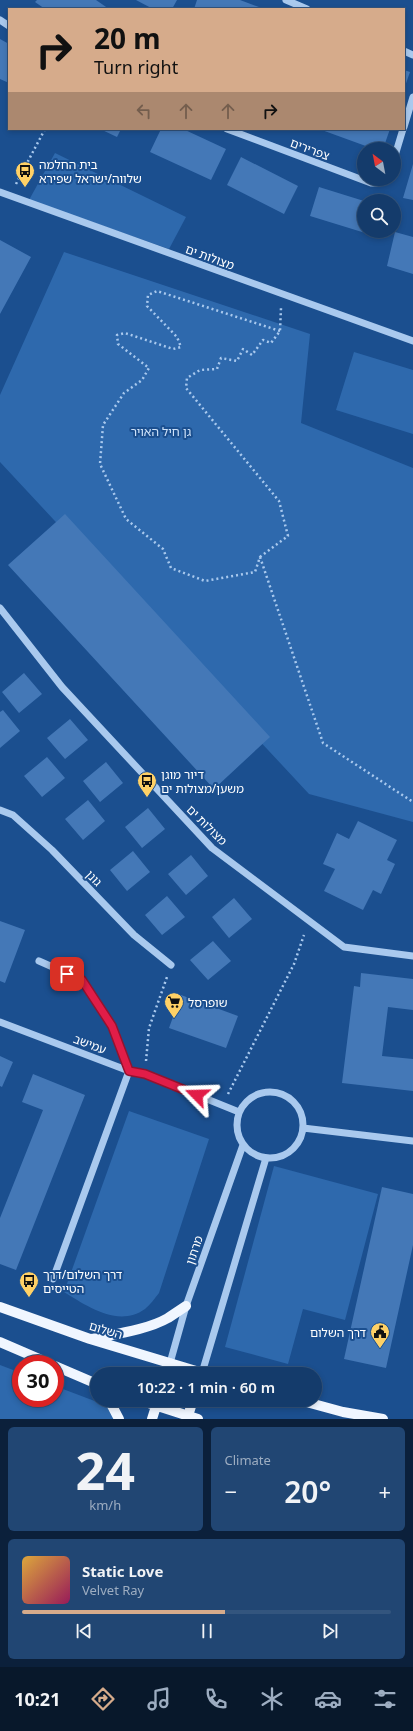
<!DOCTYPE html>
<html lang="en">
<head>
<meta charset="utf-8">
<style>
	body { margin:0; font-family:"Noto Sans","Noto Sans Hebrew",sans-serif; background:#214673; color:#f1f3f6; height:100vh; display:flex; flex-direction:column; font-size:15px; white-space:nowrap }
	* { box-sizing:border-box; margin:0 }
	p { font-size:13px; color:#9dadc1 }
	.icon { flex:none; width:22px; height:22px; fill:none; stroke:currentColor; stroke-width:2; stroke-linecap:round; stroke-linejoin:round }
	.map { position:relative; height:1419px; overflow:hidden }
	.sheet { display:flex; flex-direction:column; gap:8px; padding:8px; background:#0b203b; flex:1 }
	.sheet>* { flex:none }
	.hud { position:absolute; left:8px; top:8px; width:397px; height:122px; border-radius:0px; box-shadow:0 2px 6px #0003,0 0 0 1px #33557e; background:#d6ab8b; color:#111; overflow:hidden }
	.needle { width:26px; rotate:328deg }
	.controls { position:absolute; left:357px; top:142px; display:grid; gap:8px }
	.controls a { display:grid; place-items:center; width:44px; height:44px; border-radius:50%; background:#143b6b; box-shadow:0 2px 6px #0003,0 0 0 1px #33557e; font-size:20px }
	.speed { position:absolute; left:12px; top:1355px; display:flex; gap:8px; font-size:20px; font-weight:700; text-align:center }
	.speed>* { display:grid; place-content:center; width:52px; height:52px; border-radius:50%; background:#143b6b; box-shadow:0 2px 6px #0003,0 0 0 1px #33557e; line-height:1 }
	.speed .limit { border:6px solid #d22; background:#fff; color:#111 }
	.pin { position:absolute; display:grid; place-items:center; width:34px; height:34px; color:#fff; margin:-17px; border-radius:8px; box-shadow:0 2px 6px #0006 }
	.me { position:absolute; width:44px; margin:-22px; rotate:292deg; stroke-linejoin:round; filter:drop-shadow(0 0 3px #0008) }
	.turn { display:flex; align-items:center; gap:14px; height:84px; padding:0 20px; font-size:18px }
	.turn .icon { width:52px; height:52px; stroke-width:2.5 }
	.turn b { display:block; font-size:28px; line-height:34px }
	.lanes { display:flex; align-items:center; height:38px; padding:0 20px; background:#0003; justify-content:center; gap:20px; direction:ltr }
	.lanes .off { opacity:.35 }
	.big { font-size:30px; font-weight:600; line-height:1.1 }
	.sheet .card { flex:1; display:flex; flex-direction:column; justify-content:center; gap:6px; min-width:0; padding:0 14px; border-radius:6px; background:#214673 }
	.sheet .dial { align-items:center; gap:0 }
	.dial b { font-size:52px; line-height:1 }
	.song { display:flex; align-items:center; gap:12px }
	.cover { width:48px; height:48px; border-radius:6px; background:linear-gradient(135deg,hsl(40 70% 55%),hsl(330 70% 35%)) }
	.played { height:4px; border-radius:2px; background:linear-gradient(90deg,#d6ab8b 55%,#33557e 55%) }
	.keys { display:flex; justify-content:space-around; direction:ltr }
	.heat { display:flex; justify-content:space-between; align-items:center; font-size:22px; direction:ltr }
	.sheet .tiles { flex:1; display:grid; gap:8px; grid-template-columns:1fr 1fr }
	.card:last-child { grid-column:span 2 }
	.trip { position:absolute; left:90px; top:1367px; width:232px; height:40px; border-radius:20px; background:#143b6b; box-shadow:0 2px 6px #0003,0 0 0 1px #33557e; font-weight:600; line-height:40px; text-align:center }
	.tabs { display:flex; height:64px; justify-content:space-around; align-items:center; background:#08182b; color:#9dadc1 }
	.tabs .icon { width:28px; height:28px }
	.tabs .selected { color:#d6ab8b }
	.tabs b { font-size:18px; color:#f1f3f6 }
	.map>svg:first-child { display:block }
	.green { fill:#2e69ad }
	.building { fill:#4478b7 }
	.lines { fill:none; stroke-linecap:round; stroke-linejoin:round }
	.path { stroke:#a9c9ee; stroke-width:2.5; stroke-dasharray:2 3; stroke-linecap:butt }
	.minor { stroke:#a9c9ee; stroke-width:7 }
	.major { stroke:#f0f6ff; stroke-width:10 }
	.route-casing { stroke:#92132f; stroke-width:10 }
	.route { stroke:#e11d48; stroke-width:7 }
	.labels { text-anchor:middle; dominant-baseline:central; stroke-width:4; stroke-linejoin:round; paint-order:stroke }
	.street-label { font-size:12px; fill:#fff; stroke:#1b4f8f }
	.poi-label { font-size:12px; fill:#fff; stroke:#1b4f8f; text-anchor:start }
	.park-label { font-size:12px; fill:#cfe3fa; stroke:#1b4f8f }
</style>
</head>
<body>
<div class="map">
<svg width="413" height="1419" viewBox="0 0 413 1419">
	<rect width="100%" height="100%" fill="#1b4f8f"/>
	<path class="green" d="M55 153 186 217 169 249 29 200Z
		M64 252 310 334 301 423 413 468V822L309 794 0 462V395Z
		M354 352 413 370V434L336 410Z
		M129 1111 209 1139 159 1293C155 1298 150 1305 145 1309 118 1328 87 1306 64 1292Z
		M274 1166 378 1194 345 1320 303 1309 288 1364 225 1347Z
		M0 1365 21 1373V1398H55V1386L121 1411 117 1419H0Z"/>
	<path class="building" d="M37 0H96L109 9H45L35 2Z
		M136 0H177L172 9H153Z
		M197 0H240L259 7 258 9H194Z
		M0 39 9 44V83L0 79Z
		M404 70 410 72 404 89Z
		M100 129H121L117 137Z
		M161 129H183L226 149 211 180 150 152Z
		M319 129H390L383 149H374Z
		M241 157 298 186 284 214 227 185Z
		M413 164V200L403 198Z
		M319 187 364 201V231H376L375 236 310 216Z
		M395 232 413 237V274L387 266Z
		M0 240 31 257 0 314Z
		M65 514 270 737 214 789 8 565Z
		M24 673 42 694 19 713 2 692Z
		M3 710 20 731 0 748V712Z
		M70 719 88 740 65 759 47 738Z
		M47 757 65 778 42 797 24 776Z
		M106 762 123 783 100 802 83 781Z
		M88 800 105 821 83 840 65 819Z
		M148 808 165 829 142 848 125 827Z
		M358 821 397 840 387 860 395 864 381 894 373 890 363 910 324 891 335 869 323 864 337 833 349 839Z
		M133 851 150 872 127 891 110 870Z
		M191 855 208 876 186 895 168 874Z
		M167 896 185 917 162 935 145 915Z
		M234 898 252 919 229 938 212 917Z
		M0 921 25 930 5 983 0 981Z
		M213 941 231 961 208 980 190 960Z
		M361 973 413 979V1010L388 1007 382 1056 413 1059V1091L342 1083 354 986 360 987Z
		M181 995 238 1016 226 1048 169 1028Z
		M0 1056 13 1062 2 1087 0 1086Z
		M33 1074 85 1095 16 1270 0 1264V1218L43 1110 22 1102Z
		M382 1187 413 1194V1245L386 1368 344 1359Z"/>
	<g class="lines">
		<path class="path" d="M16 184 45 129
			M280 331 157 291 148 295 147 306 177 337 181 347 173 349 125 333 117 335 118 344 149 368 142 380 124 393 103 425 100 464 126 519 163 549 171 568 205 581 255 572 260 557 288 536 279 501 186 388 187 378 200 370 217 369 221 358 237 361 243 349 252 355 263 340 271 343 280 331 281 308
			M260 557 323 743 413 802
			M146 1061 149 1028 167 977
			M228 1094 294 964 304 935"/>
		<path class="minor" d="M286 0 307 9
			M0 20 9 26
			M404 51 413 55
			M404 127 413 97
			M227 129 371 183H379L386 179
			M394 159 403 129
			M0 192 413 341
			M0 608 62 687 212 848 344 947 413 956
			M0 810 13 815 52 850 134 935 171 965
			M39 961 82 980 112 1026 129 1071 53 1279
			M0 1022 129 1071 145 1074 239 1112
			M237 1125a33 33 0 1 1 66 0a33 33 0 1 1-66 0Z
			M303 1128 413 1141
			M170 1363 186 1306 243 1145
			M202 1373 266 1158"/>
		<path class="major" d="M0 1307 90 1339 206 1374
			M91 1339C115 1334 147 1330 168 1318 174 1314 180 1310 186 1306
			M0 1342 51 1364
			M55 1366 97 1384
			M166 1374 170 1363
			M109 1400 119 1419
			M139 1400 198 1419
			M299 1400 343 1412 383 1419
			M152 1419 158 1400
			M187 1419 193 1400"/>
	</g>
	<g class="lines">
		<g class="route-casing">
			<path id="route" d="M67 974 82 980 112 1026 129 1071 145 1074 197 1095"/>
		</g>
		<use href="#route" class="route"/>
	</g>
	<defs>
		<g id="bus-pin" transform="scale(1)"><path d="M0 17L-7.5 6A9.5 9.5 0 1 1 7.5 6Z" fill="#ffd166" stroke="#1b4f8f"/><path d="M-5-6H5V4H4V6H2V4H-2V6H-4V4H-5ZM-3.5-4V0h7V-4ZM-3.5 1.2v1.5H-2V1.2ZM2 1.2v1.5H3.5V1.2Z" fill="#111"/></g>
		<g id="supermarket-pin" transform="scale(1)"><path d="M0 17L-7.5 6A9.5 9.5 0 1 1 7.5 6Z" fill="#ffd166" stroke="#1b4f8f"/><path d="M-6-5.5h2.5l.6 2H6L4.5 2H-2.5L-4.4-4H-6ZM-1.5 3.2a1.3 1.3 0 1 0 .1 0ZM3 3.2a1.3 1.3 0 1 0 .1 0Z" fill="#111"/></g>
		<g id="civic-pin" transform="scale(1)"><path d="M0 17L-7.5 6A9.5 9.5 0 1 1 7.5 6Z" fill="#ffd166" stroke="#1b4f8f"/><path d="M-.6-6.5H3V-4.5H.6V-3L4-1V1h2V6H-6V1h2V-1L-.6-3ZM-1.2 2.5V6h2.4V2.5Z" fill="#111"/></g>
	</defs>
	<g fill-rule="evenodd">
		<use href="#bus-pin" x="25" y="171"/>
		<use href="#bus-pin" x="147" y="781"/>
		<use href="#supermarket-pin" x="174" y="1002"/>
		<use href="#bus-pin" x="29" y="1281"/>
		<use href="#civic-pin" x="380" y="1332"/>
	</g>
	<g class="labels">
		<g class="street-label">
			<text transform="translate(310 149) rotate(21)">צפרירים</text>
			<text transform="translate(210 257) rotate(20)">מצולות ים</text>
			<text transform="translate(207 825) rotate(45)">מצולות ים</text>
			<text transform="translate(94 878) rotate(46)">גונן</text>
			<text transform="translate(90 1044) rotate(21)">עמישב</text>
			<text transform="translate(194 1250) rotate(-71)">מרתון</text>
			<text transform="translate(106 1330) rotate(17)">השלום</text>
		</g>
		<g class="poi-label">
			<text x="39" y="164">בית החלמה<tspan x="39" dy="14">שלווה/ישראל שפירא</tspan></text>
			<text x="161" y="774">דיור מוגן<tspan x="161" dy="14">משען/מצולות ים</tspan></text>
			<text x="188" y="1002">שופרסל</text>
			<text x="43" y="1274">דרך השלום/דרך<tspan x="43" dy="14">הטייסים</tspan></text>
			<text x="366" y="1332" text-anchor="end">דרך השלום</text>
		</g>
		<g class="park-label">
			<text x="161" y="431">גן חיל האויר</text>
		</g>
	</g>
</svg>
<div class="controls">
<a><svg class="needle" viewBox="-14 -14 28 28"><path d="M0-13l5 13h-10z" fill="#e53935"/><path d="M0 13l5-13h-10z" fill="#9dadc1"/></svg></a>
<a><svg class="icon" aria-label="search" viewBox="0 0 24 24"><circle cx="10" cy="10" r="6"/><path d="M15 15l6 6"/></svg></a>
</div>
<div class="speed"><div class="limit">30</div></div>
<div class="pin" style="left:67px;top:974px;background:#d93025"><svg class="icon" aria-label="arrive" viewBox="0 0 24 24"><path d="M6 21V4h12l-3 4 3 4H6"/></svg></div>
<svg class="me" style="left:197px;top:1095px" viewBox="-20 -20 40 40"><path d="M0-17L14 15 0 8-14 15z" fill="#e11d48" stroke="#fff" stroke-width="4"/></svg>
<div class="trip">10:22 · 1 min · 60 m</div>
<div class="hud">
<div class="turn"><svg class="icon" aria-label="right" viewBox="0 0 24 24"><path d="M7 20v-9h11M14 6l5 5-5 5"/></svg><div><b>20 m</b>Turn right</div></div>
<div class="lanes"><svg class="icon off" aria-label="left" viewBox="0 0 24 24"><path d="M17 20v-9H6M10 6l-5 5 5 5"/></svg><svg class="icon off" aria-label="ahead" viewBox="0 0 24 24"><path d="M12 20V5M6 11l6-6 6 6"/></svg><svg class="icon off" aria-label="ahead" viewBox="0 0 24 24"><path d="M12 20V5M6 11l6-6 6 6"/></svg><svg class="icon" aria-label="right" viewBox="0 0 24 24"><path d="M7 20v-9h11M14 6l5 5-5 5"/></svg></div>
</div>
</div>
<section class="sheet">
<div class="tiles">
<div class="card dial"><b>24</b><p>km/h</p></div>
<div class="card"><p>Climate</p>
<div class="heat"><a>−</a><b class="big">20°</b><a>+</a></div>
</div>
<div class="card">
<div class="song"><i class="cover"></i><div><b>Static Love</b><p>Velvet Ray</p></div></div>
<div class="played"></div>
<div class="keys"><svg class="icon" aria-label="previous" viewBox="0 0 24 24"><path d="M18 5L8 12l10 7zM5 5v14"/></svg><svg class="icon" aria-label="pause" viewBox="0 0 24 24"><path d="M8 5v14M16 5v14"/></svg><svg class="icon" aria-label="next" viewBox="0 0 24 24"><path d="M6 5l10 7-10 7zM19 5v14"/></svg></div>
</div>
</div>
</section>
<nav class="tabs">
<b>10:21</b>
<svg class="icon selected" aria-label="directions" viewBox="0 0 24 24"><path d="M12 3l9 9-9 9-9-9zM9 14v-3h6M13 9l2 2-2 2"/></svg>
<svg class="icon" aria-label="music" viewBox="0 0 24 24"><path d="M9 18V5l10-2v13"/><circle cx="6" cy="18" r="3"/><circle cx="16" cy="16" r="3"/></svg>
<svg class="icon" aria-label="phone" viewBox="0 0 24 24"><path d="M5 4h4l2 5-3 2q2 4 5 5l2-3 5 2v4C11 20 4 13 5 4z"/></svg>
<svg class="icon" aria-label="climate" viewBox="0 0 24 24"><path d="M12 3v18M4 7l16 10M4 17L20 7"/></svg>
<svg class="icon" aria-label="car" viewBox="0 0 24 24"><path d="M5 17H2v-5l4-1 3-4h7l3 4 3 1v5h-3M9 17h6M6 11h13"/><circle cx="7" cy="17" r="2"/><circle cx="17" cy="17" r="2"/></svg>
<svg class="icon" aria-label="filters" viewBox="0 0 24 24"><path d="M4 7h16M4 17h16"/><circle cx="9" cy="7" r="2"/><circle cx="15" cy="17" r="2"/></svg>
</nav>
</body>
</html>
